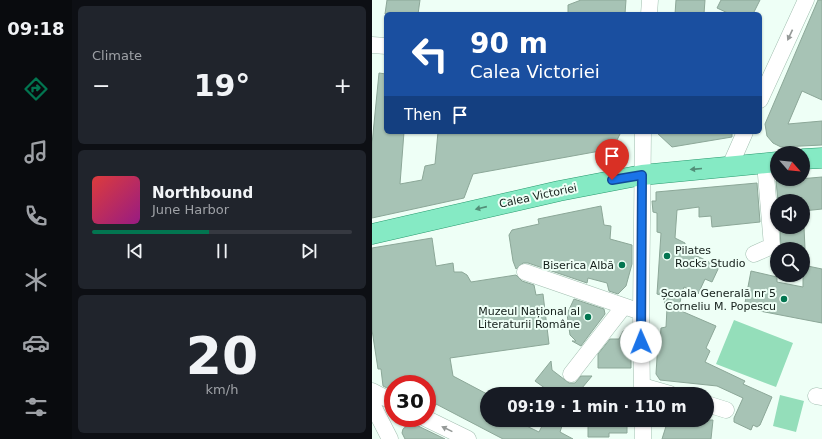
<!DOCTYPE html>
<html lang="en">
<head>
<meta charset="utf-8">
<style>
	body { margin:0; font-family:"DejaVu Sans",sans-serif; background:#20242c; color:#f1f3f6; height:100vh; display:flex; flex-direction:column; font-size:15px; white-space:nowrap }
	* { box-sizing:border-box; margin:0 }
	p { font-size:13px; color:#9ea1a6 }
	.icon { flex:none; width:22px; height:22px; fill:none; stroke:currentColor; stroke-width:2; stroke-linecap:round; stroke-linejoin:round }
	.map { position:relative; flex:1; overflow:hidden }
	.details { display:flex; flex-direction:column; gap:6px; padding:6px; background:#0d0f14; width:300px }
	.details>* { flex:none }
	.top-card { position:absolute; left:12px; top:12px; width:378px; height:122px; border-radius:6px; box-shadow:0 1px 3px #0004; background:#1a4fa0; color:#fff; overflow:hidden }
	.needle { width:26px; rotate:117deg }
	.controls { position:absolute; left:398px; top:146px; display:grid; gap:8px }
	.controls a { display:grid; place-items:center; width:40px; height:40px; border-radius:50%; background:#171b24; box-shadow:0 1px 3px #0004; font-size:20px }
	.speed { position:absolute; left:12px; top:375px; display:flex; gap:8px; font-size:20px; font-weight:700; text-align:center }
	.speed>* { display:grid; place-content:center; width:52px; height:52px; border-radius:50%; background:#171b24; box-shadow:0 1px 3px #0004; line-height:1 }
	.speed .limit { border:6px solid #d22; background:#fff; color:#111 }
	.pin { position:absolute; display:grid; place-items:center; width:34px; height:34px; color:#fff; margin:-41px -17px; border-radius:50% 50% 50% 0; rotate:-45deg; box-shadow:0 0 4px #0007 }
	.pin .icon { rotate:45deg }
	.me { position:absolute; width:44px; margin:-22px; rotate:359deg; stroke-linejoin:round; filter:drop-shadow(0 0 3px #0008) }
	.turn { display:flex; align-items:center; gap:14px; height:84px; padding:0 20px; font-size:18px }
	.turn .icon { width:52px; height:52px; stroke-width:2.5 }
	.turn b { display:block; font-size:28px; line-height:34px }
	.then { display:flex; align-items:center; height:38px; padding:0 20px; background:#0003; gap:8px; font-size:15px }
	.big { font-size:30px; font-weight:800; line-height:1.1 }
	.details .card { flex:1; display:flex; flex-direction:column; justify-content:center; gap:6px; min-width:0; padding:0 14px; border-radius:6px; background:#20242c }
	.details .dial { align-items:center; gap:0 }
	.dial b { font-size:52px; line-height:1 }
	.song { display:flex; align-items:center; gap:12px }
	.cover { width:48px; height:48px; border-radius:6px; background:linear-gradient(135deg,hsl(0 70% 55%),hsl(310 70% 35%)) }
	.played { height:4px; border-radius:2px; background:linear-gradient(90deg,#027550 45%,#363941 45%) }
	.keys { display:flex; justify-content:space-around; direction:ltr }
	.heat { display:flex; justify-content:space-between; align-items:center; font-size:22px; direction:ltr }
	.trip { position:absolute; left:108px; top:387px; width:234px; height:40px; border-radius:20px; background:#171b24; box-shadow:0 1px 3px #0004; font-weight:800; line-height:40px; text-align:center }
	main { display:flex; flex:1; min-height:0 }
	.tabs { display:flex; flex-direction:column; width:72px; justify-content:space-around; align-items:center; background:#090b0e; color:#9ea1a6 }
	.tabs .icon { width:28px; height:28px }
	.tabs .on { color:#027550 }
	.tabs b { font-size:18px; color:#f1f3f6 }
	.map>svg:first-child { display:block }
	.green { fill:#94deba }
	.building { fill:#a7c3b5; stroke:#8ca798 }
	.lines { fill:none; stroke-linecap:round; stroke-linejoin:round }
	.minor-casing { stroke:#a2beb0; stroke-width:17 }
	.major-casing { stroke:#299a6f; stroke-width:21 }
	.minor { stroke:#fff; stroke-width:16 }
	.major { stroke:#85eac4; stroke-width:20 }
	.oneway { fill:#959a98 }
	.oneway2 { fill:#528f78 }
	.route-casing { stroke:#114b97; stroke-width:10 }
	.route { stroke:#1a73e8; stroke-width:7 }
	.poi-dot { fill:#027550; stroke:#eefff6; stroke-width:1.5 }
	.labels { text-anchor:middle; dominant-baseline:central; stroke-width:4; stroke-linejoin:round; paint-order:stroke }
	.street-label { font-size:11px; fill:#141f1a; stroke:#eefff6 }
	.poi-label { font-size:11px; fill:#141f1a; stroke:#eefff6; text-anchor:end }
</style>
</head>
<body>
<main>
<nav class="tabs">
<b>09:18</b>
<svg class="icon on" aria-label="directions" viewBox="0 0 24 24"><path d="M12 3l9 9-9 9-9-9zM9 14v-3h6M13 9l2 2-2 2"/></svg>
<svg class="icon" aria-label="music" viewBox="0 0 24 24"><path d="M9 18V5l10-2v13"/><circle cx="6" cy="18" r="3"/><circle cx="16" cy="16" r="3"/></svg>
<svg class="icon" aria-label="phone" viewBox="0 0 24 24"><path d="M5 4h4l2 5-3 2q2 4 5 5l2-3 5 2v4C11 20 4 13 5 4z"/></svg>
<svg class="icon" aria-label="climate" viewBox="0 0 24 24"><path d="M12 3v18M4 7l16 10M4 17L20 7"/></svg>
<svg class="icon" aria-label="car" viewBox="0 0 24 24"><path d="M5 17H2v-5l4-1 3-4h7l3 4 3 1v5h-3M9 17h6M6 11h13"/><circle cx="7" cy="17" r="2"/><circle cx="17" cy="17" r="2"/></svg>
<svg class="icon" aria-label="filters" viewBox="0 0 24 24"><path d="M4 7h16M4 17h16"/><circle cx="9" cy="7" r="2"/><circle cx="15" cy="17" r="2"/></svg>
</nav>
<section class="details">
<div class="card"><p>Climate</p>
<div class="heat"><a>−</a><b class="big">19°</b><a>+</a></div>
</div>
<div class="card">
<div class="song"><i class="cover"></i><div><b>Northbound</b><p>June Harbor</p></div></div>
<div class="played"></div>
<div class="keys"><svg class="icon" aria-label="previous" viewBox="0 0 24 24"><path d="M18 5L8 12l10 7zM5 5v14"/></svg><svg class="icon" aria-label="pause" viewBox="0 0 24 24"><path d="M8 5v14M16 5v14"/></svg><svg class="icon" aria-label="next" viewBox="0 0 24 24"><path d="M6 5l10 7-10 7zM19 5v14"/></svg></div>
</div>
<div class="card dial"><b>20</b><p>km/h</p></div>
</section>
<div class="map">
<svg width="450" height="439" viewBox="0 0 450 439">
	<rect width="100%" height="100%" fill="#eefff6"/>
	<path class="green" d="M362 320 421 343 404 387 344 364Z
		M408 395 432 401 424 432 401 426Z"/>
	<path class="building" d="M15 0H48L46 14H13Z
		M209 0H254L253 14H196V5Z
		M304 0H333L332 14H303Z
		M349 0H388L381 14H358L345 8Z
		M446 0H450V100L430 91 416 124 450 121V145L409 147 401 143 395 136 393 124Z
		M7 73 14 74V132H32L28 184 50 180 53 166 63 164 66 132H249L244 142 228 151 101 174 92 198 0 218V144Z
		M284 132H360V137L300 147Z
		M450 177V209L431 211V201H406L404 181Z
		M385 183 388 222 340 227 339 216 327 217V207L305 210 303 238 313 243V250L347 267 340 282 333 279 326 294 312 287 308 302 307 310 344 326 334 348 338 351 333 362 373 381 371 384 400 397 388 425 385 427 381 425 379 430 362 422V418L371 398 345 386 288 380 284 374 286 341H288L289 328 294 327 295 308 293 307 292 296 285 294 289 233 285 232V213L281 212 280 201H284V192Z
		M229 206 232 225 239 226 238 239 260 245V264L254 286 246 294 237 291 235 283 216 278 215 283 156 263H151L144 269 141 261 137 235 140 230 167 224 166 219Z
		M408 227H432L433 249H409Z
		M60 238 64 266 81 263 82 272H90L95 275 99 282 144 275 150 281 162 285 164 295 171 294 177 344 78 358 81 376 115 394V420H142L167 432 173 420H192L188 432 201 439H131L64 404 60 411 55 409V384H21V391L11 386 9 369H6L0 330V248Z
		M431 265 450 269V323L372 308 379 271 405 277V282L431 287Z
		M202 299 232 309 233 314 209 346 200 341H204L198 335 195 314Z
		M259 328V368H226V354L238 339H247L251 331Z
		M179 361 180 370 197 383H203L209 376H220L205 394H181L163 381Z
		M222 420H255V433H237V437H216V422H222Z
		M296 420H341L339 439H290Z
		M37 424H42L73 439H33L30 433 31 429Z"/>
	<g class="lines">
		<g class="minor-casing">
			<path id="minor" d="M277 14 278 0
				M0 45 14 46
				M388 100 434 0
				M358 166 373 132
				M382 254 400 246 393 163
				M153 272 269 312
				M199 374 252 306
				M270 386 298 394
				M0 391 21 402
				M270 394 269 312 271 132
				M444 396 450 397
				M0 404 18 439
				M335 404 354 410
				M53 418 96 439
				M271 420V439"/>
		</g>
		<g class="major-casing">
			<path id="major" d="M431 159 450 158
				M0 234 187 191 270 175 405 162"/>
		</g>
		<use href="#minor" class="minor"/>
		<use href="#major" class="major"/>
	</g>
	<defs><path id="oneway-solid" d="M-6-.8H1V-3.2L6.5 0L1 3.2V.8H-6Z"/></defs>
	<g class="oneway">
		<use href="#oneway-solid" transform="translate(418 35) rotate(115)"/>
		<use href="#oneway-solid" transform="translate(75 429) rotate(-154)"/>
	</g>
	<g class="oneway2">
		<use href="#oneway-solid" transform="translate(324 169) rotate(175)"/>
		<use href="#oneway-solid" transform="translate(109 208) rotate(167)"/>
	</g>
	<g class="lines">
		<g class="route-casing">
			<path id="route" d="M240 180 270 175 269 342"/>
		</g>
		<use href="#route" class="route"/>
	</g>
	<g class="poi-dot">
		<circle cx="295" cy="256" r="4"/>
		<circle cx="250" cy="265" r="4"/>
		<circle cx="412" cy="299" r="4"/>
		<circle cx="216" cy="317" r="4"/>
	</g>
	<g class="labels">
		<g class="street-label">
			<text transform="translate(166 196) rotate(-12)">Calea Victoriei</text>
		</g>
		<g class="poi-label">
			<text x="303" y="250" text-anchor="start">Pilates<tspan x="303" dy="13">Rocks Studio</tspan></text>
			<text x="242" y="265">Biserica Albă</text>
			<text x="404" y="293">Școala Generală nr 5<tspan x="404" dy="13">Corneliu M. Popescu</tspan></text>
			<text x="208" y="311">Muzeul Național al<tspan x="208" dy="13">Literaturii Române</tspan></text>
		</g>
	</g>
</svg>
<div class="controls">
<a><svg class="needle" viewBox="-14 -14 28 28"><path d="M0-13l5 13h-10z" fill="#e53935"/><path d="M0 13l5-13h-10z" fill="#9ea1a6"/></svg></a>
<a><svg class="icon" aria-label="sound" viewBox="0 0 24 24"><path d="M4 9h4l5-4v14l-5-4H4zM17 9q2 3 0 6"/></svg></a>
<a><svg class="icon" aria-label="search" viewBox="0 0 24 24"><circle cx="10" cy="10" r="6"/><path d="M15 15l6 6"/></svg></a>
</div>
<div class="speed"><div class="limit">30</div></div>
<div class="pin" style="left:240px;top:180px;background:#d93025"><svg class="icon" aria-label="arrive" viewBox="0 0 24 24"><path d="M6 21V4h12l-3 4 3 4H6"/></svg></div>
<svg class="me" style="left:269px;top:342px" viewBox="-20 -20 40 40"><circle r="19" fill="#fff"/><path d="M0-13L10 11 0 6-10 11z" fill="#1a73e8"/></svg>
<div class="trip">09:19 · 1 min · 110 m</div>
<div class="top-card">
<div class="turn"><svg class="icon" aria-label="left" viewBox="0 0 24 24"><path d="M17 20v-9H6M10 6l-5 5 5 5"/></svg><div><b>90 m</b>Calea Victoriei</div></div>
<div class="then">Then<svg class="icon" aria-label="arrive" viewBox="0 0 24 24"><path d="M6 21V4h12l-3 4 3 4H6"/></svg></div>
</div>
</div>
</main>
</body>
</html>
